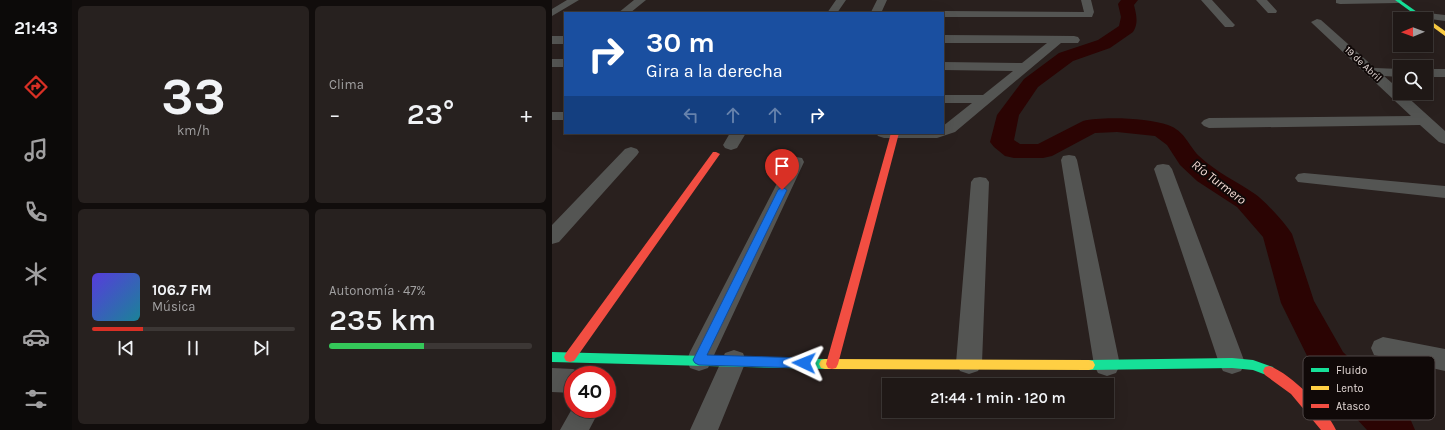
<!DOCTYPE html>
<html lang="es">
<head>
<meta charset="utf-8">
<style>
	body { margin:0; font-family:Karla,sans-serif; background:#27211f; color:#f1f3f6; height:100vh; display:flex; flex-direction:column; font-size:15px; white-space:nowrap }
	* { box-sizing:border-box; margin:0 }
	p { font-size:13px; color:#a1a0a1 }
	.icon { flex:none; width:22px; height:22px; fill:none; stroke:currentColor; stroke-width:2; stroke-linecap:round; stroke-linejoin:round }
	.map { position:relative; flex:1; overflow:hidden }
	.drawer { display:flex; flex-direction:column; gap:6px; padding:6px; background:#110d0c; width:480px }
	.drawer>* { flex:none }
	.banner { position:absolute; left:12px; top:12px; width:380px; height:122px; border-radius:0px; box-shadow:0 4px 16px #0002,0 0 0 1px #3c3735; background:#1a4fa0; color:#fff; overflow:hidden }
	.needle { width:26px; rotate:269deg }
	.fabs { position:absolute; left:841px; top:12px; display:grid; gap:8px }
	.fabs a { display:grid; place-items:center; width:40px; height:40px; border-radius:0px; background:#1f1816; box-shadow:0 4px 16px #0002,0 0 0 1px #3c3735; font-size:20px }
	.speed { position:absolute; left:12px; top:366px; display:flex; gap:8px; font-size:20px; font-weight:700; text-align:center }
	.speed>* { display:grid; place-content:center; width:52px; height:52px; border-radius:50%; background:#1f1816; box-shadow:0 4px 16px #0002,0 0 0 1px #3c3735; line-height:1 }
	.speed .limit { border:6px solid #d22; background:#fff; color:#111 }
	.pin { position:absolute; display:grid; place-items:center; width:34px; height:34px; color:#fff; margin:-41px -17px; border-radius:50% 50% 50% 0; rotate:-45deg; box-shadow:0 0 4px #0007 }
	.pin .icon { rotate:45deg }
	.me { position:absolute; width:44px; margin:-22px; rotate:272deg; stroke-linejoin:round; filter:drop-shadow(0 0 3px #0008) }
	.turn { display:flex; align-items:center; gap:14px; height:84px; padding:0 16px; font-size:18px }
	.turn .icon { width:52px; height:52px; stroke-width:2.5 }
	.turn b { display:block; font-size:28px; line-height:34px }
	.lanes { display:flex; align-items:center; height:38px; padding:0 16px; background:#0003; justify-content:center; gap:20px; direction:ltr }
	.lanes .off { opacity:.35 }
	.big { font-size:30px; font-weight:600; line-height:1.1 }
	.drawer .widget { flex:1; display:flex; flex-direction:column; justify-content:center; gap:6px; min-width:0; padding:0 14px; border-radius:6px; background:#27211f }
	.drawer .dial { align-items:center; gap:0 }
	.dial b { font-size:52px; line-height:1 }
	.song { display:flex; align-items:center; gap:12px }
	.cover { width:48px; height:48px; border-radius:6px; background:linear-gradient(135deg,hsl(250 70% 55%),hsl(190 70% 35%)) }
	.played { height:4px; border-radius:2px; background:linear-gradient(90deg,#d93025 25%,#3c3735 25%) }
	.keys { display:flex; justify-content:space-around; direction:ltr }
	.heat { display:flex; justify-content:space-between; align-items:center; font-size:22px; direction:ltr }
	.charge { height:6px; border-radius:3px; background:linear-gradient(90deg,#34c759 47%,#3c3735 0) }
	.drawer .tiles { flex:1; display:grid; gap:6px; grid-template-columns:repeat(2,1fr) }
	.trip { position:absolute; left:330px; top:378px; width:232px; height:40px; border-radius:0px; background:#1f1816; box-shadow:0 4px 16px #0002,0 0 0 1px #3c3735; font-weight:600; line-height:40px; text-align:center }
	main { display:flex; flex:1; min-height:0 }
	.dock { display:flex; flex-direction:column; width:72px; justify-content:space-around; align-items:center; background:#0c0a09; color:#a1a0a1 }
	.dock .icon { width:28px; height:28px }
	.dock .on { color:#d93025 }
	.dock b { font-size:18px; color:#f1f3f6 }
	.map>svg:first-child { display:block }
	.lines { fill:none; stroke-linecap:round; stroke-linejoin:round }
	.river { fill:#2b0403; fill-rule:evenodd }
	.street { fill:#545553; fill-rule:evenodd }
	.fast { fill:#16e098; fill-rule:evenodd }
	.slow { fill:#ffcf43; fill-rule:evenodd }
	.jam { fill:#f24e42; fill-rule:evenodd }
	.route { fill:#1a73e8; stroke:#114b97 }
	.labels { text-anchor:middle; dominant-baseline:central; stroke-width:4; stroke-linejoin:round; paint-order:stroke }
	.far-street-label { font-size:10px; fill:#e3d8d5; stroke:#100908 }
	.water-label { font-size:13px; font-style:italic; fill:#f7ddd7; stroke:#100908 }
	.key { fill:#100908; stroke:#4f4746; stroke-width:1 }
	.key-label { font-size:11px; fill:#e3d8d5 }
</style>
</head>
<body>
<main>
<nav class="dock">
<b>21:43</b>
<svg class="icon on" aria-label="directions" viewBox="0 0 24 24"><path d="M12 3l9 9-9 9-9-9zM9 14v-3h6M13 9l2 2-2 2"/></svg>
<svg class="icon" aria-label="music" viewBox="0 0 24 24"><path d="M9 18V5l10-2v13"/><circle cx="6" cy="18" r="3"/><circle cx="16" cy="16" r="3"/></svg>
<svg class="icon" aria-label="phone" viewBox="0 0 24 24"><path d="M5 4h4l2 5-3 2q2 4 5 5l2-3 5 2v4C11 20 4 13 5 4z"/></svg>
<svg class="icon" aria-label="climate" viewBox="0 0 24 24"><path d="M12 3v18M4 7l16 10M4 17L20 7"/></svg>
<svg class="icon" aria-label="car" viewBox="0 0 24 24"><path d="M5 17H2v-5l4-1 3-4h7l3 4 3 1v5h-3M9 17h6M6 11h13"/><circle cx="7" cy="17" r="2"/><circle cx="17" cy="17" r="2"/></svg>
<svg class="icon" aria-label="filters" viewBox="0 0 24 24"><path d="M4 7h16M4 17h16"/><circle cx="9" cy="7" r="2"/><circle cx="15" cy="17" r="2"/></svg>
</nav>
<section class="drawer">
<div class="tiles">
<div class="widget dial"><b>33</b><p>km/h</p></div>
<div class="widget"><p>Clima</p>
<div class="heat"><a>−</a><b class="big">23°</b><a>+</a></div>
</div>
<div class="widget">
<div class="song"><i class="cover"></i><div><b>106.7 FM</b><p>Música</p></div></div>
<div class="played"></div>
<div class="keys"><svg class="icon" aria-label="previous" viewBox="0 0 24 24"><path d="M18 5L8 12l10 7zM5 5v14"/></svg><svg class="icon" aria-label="pause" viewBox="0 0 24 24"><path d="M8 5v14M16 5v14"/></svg><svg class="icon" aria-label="next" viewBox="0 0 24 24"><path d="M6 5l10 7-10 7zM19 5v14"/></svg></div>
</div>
<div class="widget"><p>Autonomía · 47%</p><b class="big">235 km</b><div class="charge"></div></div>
</div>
</section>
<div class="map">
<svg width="893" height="430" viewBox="0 0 893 430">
	<rect width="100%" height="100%" fill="#29201e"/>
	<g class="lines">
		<path class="river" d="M569 0H586L582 5C584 14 587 23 581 32L558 48 521 61 486 87 467 115 462 140 468 144H486L531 121C550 116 597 118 616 125 633 131 636 145 647 156 664 172 684 181 703 194 713 201 733 223 740 234L762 301 791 352 857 416 863 430H815L765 376 729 303 711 237 685 207 645 181 628 165 615 145 603 136 565 132 543 133 500 156 491 158H462L453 156 442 147 438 142 445 115 472 79 507 53 546 40 567 26 569 17 566 4Z"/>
		<path class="street" d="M15 0H27L0 16V9Z
			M82 0H94L78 13H66Z
			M284 0H294L285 13H275Z
			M325 0H335L330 11 331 13 319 12Z
			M529 0H539L542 12 540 17H391V13H386L391 11 532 12Z
			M649 0H660L681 23 683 25 681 27H673Z
			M704 0H715L725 11 724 13H716Z
			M784 0H851L846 3 788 4 784 3Z
			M867 12 893 15V21L863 17 862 15Z
			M765 19 769 20 823 68 848 69V77L832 76 848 90V93H851L893 131V144L887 142 868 125 657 128 652 126 649 123 652 120 657 118 859 116 761 24 759 22Z
			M391 35 522 36 526 37 528 40 526 43H509L403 132 385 138H332L326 136 324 133H391V126L420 103H391V95H431L461 71 391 70V62L470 63 495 43H391Z
			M0 36H13V44H0Z
			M0 59H13V67H0Z
			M874 69H893V77H874Z
			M0 112H13V120H0Z
			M178 133H194L185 148 179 150 173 148 171 145Z
			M79 147 85 149 87 152 85 155 7 242 0 244V225L73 149Z
			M517 155 523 156 525 160 568 365 564 373 555 376 546 373 542 365 509 160 511 156Z
			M244 157 250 158 252 162 156 368 147 371 138 368 135 360 138 352 236 162 238 158Z
			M611 164 617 165 620 169 693 363 689 371 680 374 671 371 667 363 602 169 605 165Z
			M752 173 893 186V198L746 182 743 178 746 174Z
			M428 177 434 178 437 182 430 363 426 371 417 374 408 371 404 363 419 182 422 178Z
			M831 337 893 349V371L822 355 819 348 822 341Z
			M182 350 191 353 194 361 166 430H138L173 353Z
			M0 368 21 369 30 373 31 375H21V393L0 392Z
			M21 407V409H48L37 430H8Z"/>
		<path class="fast" d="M843 0H848L875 19H869Z
			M0 352 273 359 277 360 279 364 277 368 273 369 0 362Z
			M680 358 701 360 721 367 723 371 721 375 717 376 701 370 680 368 537 370 533 369 531 365 533 361 537 360Z"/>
		<path class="slow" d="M872 19H876L893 31V36L874 22V19Z
			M273 359 537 360 541 361 543 365 541 369 537 370 273 369 269 368 267 364 269 360Z"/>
		<path class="jam" d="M339 133H347L286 364 284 368 280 369 276 368 274 364Z
			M161 152H164L168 154 22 361 18 362 14 361 12 357 14 353Z
			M717 366C738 373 775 410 784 430H769L739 394 713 375 711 371 713 367Z"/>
	</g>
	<path class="route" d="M230 187 235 190 155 355 252 358 257 359 258 363 257 367 252 368 147 365 143 363 141 360 226 190Z"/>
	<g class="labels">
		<g class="far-street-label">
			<text transform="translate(811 64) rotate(43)">19 de Abril</text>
		</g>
		<g class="water-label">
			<text transform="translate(667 182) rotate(37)">Río Turmero</text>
		</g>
	</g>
	<rect x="751" y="356" width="132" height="64" rx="6" class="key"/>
	<rect x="759" y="368" width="18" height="4" fill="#16e098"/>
	<rect x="759" y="386" width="18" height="4" fill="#ffcf43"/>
	<rect x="759" y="404" width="18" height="4" fill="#f24e42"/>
	<g class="key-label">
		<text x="784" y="374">Fluido</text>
		<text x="784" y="392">Lento</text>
		<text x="784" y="410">Atasco</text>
	</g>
</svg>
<div class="fabs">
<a><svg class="needle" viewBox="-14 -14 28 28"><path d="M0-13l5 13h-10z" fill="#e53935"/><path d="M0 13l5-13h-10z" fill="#a1a0a1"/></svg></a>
<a><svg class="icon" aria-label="search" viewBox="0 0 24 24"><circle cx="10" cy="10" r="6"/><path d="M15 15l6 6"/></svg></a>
</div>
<div class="speed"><div class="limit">40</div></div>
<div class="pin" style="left:230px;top:190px;background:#d93025"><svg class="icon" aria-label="arrive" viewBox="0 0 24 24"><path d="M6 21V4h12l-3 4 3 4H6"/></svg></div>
<svg class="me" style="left:252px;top:363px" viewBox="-20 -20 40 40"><path d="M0-17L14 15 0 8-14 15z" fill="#1a73e8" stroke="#fff" stroke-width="4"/></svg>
<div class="trip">21:44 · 1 min · 120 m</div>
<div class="banner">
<div class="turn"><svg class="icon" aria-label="right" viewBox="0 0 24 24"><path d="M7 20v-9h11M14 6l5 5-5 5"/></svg><div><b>30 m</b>Gira a la derecha</div></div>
<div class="lanes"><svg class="icon off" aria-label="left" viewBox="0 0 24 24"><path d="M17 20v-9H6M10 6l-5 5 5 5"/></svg><svg class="icon off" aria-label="ahead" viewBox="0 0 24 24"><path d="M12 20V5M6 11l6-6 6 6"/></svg><svg class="icon off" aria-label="ahead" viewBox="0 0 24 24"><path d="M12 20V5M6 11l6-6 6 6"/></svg><svg class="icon" aria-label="right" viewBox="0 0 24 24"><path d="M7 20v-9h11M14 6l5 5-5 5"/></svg></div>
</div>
</div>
</main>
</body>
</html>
